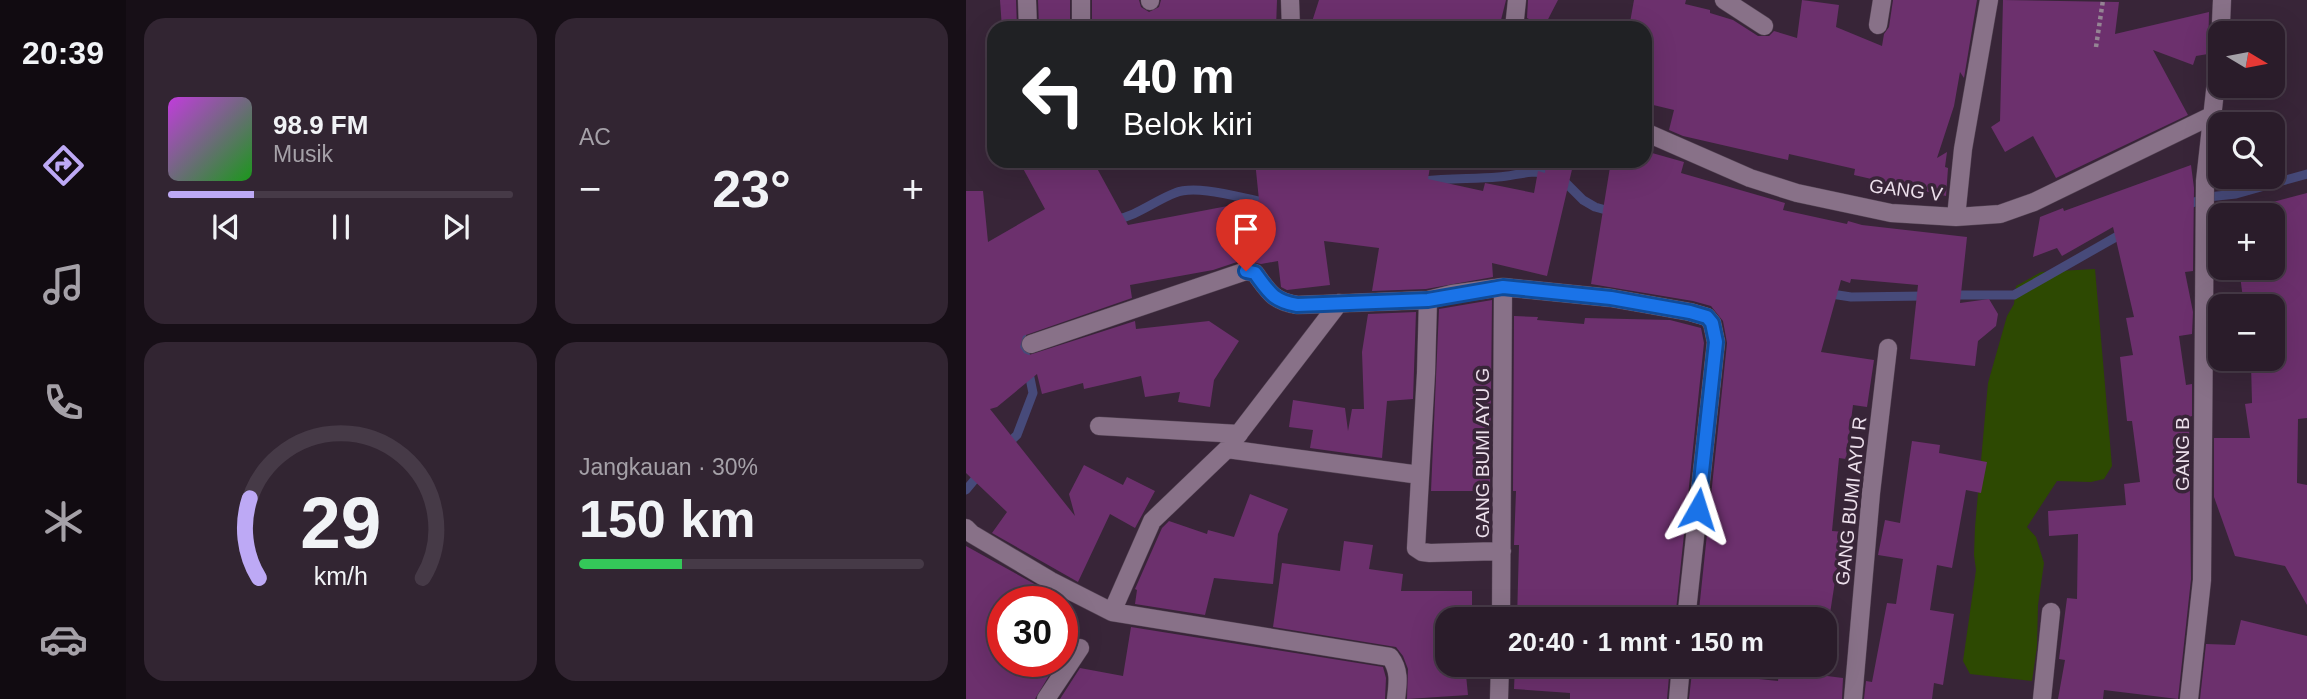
<!DOCTYPE html>
<html lang="id">
<head>
<meta charset="utf-8">
<style>
	body { margin:0; font-family:Arial,sans-serif; background:#322532; color:#f1f3f6; height:100vh; display:flex; flex-direction:column; font-size:26px; white-space:nowrap }
	* { box-sizing:border-box; margin:0 }
	p { font-size:23px; color:#a5a1a8 }
	.icon { flex:none; width:38px; height:38px; fill:none; stroke:currentColor; stroke-width:2; stroke-linecap:round; stroke-linejoin:round }
	.map { position:relative; flex:1; overflow:hidden }
	.details { display:flex; flex-direction:column; gap:18px; padding:18px; background:#170f17; width:840px }
	.details>* { flex:none }
	.top-card { position:absolute; left:21px; top:21px; width:665px; height:147px; border-radius:21px; box-shadow:0 7px 28px #0002,0 0 0 2px #463a47; background:#202124; color:#fff; overflow:hidden }
	.needle { width:46px; rotate:100deg }
	.controls { position:absolute; left:1242px; top:21px; display:grid; gap:14px }
	.controls a { display:grid; place-items:center; width:77px; height:77px; border-radius:14px; background:#2a1c2a; box-shadow:0 7px 28px #0002,0 0 0 2px #463a47; font-size:35px }
	.speed { position:absolute; left:21px; top:586px; display:flex; gap:14px; font-size:35px; font-weight:700; text-align:center }
	.speed>* { display:grid; place-content:center; width:91px; height:91px; border-radius:50%; background:#2a1c2a; box-shadow:0 7px 28px #0002,0 0 0 2px #463a47; line-height:1 }
	.speed .limit { border:10px solid #d22; background:#fff; color:#111 }
	.pin { position:absolute; display:grid; place-items:center; width:60px; height:60px; color:#fff; margin:-72px -30px; border-radius:50% 50% 50% 0; rotate:-45deg; box-shadow:0 0 7px #0007 }
	.pin .icon { rotate:45deg }
	.me { position:absolute; width:77px; margin:-38px; rotate:6deg; stroke-linejoin:round; filter:drop-shadow(0 0 5px #0008) }
	.turn { display:flex; align-items:center; gap:24px; height:147px; padding:0 21px; font-size:32px }
	.turn .icon { width:91px; height:91px; stroke-width:2.5 }
	.turn b { display:block; font-size:49px; line-height:60px }
	.big { font-size:52px; font-weight:800; line-height:1.1 }
	.details .tile { flex:1; display:flex; flex-direction:column; justify-content:center; gap:10px; min-width:0; padding:0 24px; border-radius:21px; background:#322532 }
	.details .dial { align-items:center; gap:0 }
	.dial svg { height:182px; overflow:visible; fill:none; stroke:#463a47; stroke-width:7; stroke-linecap:round; text-anchor:middle }
	.dial text { fill:#f1f3f6; stroke:none }
	.song { display:flex; align-items:center; gap:21px }
	.cover { width:84px; height:84px; border-radius:10px; background:linear-gradient(135deg,hsl(290 70% 55%),hsl(120 70% 35%)) }
	.played { height:7px; border-radius:4px; background:linear-gradient(90deg,#bda9f5 25%,#463a47 25%) }
	.keys { display:flex; justify-content:space-around; direction:ltr }
	.heat { display:flex; justify-content:space-between; align-items:center; font-size:38px; direction:ltr }
	.charge { height:10px; border-radius:5px; background:linear-gradient(90deg,#34c759 30%,#463a47 0) }
	.details .tiles { flex:1; display:grid; gap:18px; grid-template-columns:repeat(2,1fr) }
	.trip { position:absolute; left:469px; top:607px; width:402px; height:70px; border-radius:21px; background:#2a1c2a; box-shadow:0 7px 28px #0002,0 0 0 2px #463a47; font-weight:800; line-height:70px; text-align:center }
	main { display:flex; flex:1; min-height:0 }
	.tab-bar { display:flex; flex-direction:column; width:126px; justify-content:space-around; align-items:center; background:#110b11; color:#a5a1a8 }
	.tab-bar .icon { width:49px; height:49px }
	.tab-bar .active { color:#bda9f5 }
	.tab-bar b { font-size:32px; color:#f1f3f6 }
	.map>svg:first-child { display:block }
	.green { fill:#2d4902 }
	.lines { fill:none; stroke-linecap:round; stroke-linejoin:round }
	.stream { stroke:#474a7a; stroke-width:9 }
	.building { fill:#6c306d }
	.minor-casing { stroke:#544454; stroke-width:19 }
	.path { stroke:#958594; stroke-width:4.5; stroke-dasharray:3.5 3.5; stroke-linecap:butt }
	.minor { stroke:#887188; stroke-width:18 }
	.route-casing { stroke:#114b97; stroke-width:18 }
	.route { stroke:#1a73e8; stroke-width:12 }
	.labels { text-anchor:middle; dominant-baseline:central; stroke-width:7; stroke-linejoin:round; paint-order:stroke }
	.street-label { font-size:19px; fill:#ecdfeb; stroke:#382538 }
</style>
</head>
<body>
<main>
<nav class="tab-bar">
<b>20:39</b>
<svg class="icon active" aria-label="directions" viewBox="0 0 24 24"><path d="M12 3l9 9-9 9-9-9zM9 14v-3h6M13 9l2 2-2 2"/></svg>
<svg class="icon" aria-label="music" viewBox="0 0 24 24"><path d="M9 18V5l10-2v13"/><circle cx="6" cy="18" r="3"/><circle cx="16" cy="16" r="3"/></svg>
<svg class="icon" aria-label="phone" viewBox="0 0 24 24"><path d="M5 4h4l2 5-3 2q2 4 5 5l2-3 5 2v4C11 20 4 13 5 4z"/></svg>
<svg class="icon" aria-label="climate" viewBox="0 0 24 24"><path d="M12 3v18M4 7l16 10M4 17L20 7"/></svg>
<svg class="icon" aria-label="car" viewBox="0 0 24 24"><path d="M5 17H2v-5l4-1 3-4h7l3 4 3 1v5h-3M9 17h6M6 11h13"/><circle cx="7" cy="17" r="2"/><circle cx="17" cy="17" r="2"/></svg>
</nav>
<section class="details">
<div class="tiles">
<div class="tile">
<div class="song"><i class="cover"></i><div><b>98.9 FM</b><p>Musik</p></div></div>
<div class="played"></div>
<div class="keys"><svg class="icon" aria-label="previous" viewBox="0 0 24 24"><path d="M18 5L8 12l10 7zM5 5v14"/></svg><svg class="icon" aria-label="pause" viewBox="0 0 24 24"><path d="M8 5v14M16 5v14"/></svg><svg class="icon" aria-label="next" viewBox="0 0 24 24"><path d="M6 5l10 7-10 7zM19 5v14"/></svg></div>
</div>
<div class="tile"><p>AC</p>
<div class="heat"><a>−</a><b class="big">23°</b><a>+</a></div>
</div>
<div class="tile dial"><svg viewBox="0 0 100 80">
<path d="M14 69A42 42 0 1 1 86 69"/>
<path d="M14 69A42 42 0 0 1 10 34" stroke="#bda9f5"/>
<text x="50" y="56" font-size="32" font-weight="700">29</text>
<text x="50" y="72" font-size="11">km/h</text>
</svg></div>
<div class="tile"><p>Jangkauan · 30%</p><b class="big">150 km</b><div class="charge"></div></div>
</div>
</section>
<div class="map">
<svg width="1341" height="699" viewBox="0 0 1341 699">
	<rect width="100%" height="100%" fill="#382538"/>
	<path class="green" d="M1129 269 1146 466 1138 479 1125 482 1091 481 1061 527 1070 537 1078 563 1072 605 1071 646 1066 681 1004 674 997 661 1010 570 1008 555 1009 527 1022 383 1041 316 1048 304 1050 286 1075 272Z"/>
	<g class="lines">
		<path class="stream" d="M596 179 617 200 629 207 647 212
			M457 181C483 178 507 179 532 177 549 176 566 169 582 174
			M1218 206 1242 197 1270 194 1341 174
			M148 220C171 216 188 201 209 193 230 184 275 198 298 202
			M859 293 885 297 960 296
			M985 295H1048L1157 233
			M40 445 51 435 67 393 54 328
			M0 490 14 473"/>
	</g>
	<path class="building" d="M34 0H50L51 28H36Z
		M72 0H104V28H73Z
		M126 0H173L175 7 183 12 193 7 195 0H311L310 28H126Z
		M353 0H540L533 28H344Z
		M562 0H592L578 27 561 18Z
		M668 0H720L719 4 744 10V13L767 20 792 36H803L808 31 831 38 836 0 873 5 870 27 916 46 918 34 923 27 927 0H1011L998 78 994 72 988 106 971 158 981 152 979 167 982 168 980 196 888 175 889 169 823 154 822 160 717 136 703 130 708 110 679 103V28H663Z
		M1037 0 1153 2 1149 34 1243 12 1242 54 1230 56 1227 65 1187 50 1222 115 1090 178 1067 136 1039 152 1025 127 1034 121Z
		M679 151 718 162 715 173 819 203 817 210 881 224 882 221 896 225 1001 237 994 303 1023 299 1032 314 1030 326 1012 341 1009 366 944 359 952 285 885 279 884 283 875 280 855 352 908 360 901 407 887 405 880 459 873 458 866 531 879 532 875 568H871L863 620H732L761 343 757 321 745 306 727 301 625 284 645 161H679Z
		M53 161H127L162 225 293 200 289 161H465L462 179 517 191 519 183 568 193 572 171 579 173 580 161H608L581 276 526 263 527 277 460 289 406 291 413 248 358 241 364 285 321 290 315 287 312 261 295 264 277 260 247 270 164 285 166 298 57 336 54 347 58 353 63 355 169 321 170 329 243 321 273 341 248 380 244 407 212 402 214 392 179 397 175 376 118 389 117 383 76 394 71 374 31 407 24 409 109 516 103 494 118 465 157 485 161 477 189 491 169 528 144 514 112 582 26 533 41 512 0 473V191H17L22 242 79 209Z
		M1225 165 1228 188 1227 271 1219 272 1227 312 1226 334 1213 336 1220 385 1226 384V416L1223 417 1225 579 1212 699 1138 690 1137 699H1092L1099 660 1093 659 1101 598 1111 599 1112 534 1083 536 1082 511 1160 505 1158 484 1174 482 1166 421H1161L1154 357 1167 355 1160 318 1168 317 1147 227 1096 256 1091 248 1067 257 1074 217 1097 208 1098 211Z
		M1341 193V418L1332 419 1331 483 1341 485V605L1319 566 1269 556 1248 497V438H1284L1279 404 1286 403 1285 364 1307 363V306H1278L1273 268H1307V202Z
		M526 300 524 491H465L473 309Z
		M450 312 447 399 421 401 416 458 344 448 347 430 323 427 327 400 379 408 382 431 386 409H398L396 352 402 314Z
		M548 316 572 317 571 320 618 324 619 318 704 320 735 328 738 343 709 620H671L635 615 634 620H551L553 545H548L550 491H547Z
		M946 441 974 445 973 453 1021 462 1015 493 1000 490 986 568 971 565 964 610 988 614 977 685 968 683 966 699H898L900 681 906 682 921 603 930 604 937 559 912 555 919 520 934 523Z
		M284 494 322 509 312 534 307 584 248 578 239 615 169 604 171 590 169 589 196 528 203 521 241 534 242 530 268 537Z
		M378 541 407 545 403 569 437 574 435 591H506V620H481V665H499L502 695 441 699 442 669 437 656 430 647 307 627 316 563 374 571Z
		M0 546 101 602H37V662H77L90 664 69 699H0Z
		M1275 620 1341 636V699H1234L1240 644 1269 645Z
		M165 627 417 667 420 678 419 699H94L114 668 157 676Z
		M549 665H704L701 699H604V693L548 689Z
		M813 670 877 678 876 699H723L726 672 812 681Z"/>
	<g class="lines">
		<g class="minor-casing">
			<path id="minor" d="M61 0 62 28
				M115 0V28
				M324 0 325 28
				M758 0 798 26
				M184 1V0
				M912 25 916 0
				M548 28 551 0
				M679 132 784 178 831 193 925 213 990 217 997 149 1023 0
				M990 217 1034 214 1068 202 1245 116
				M462 300 460 373 450 548 456 552 464 553 536 551
				M65 344 280 271 289 273C303 292 307 301 331 305L462 300 486 294 537 287 645 298 724 312 741 317 746 323 750 342 720 620
				M133 426 273 434
				M261 449 454 475
				M0 528 6 534 85 581 146 612 424 657C434 670 432 683 430 699
				M146 612 186 521 261 449 373 303
				M535 620 537 287
				M80 699 114 648
				M533 699 534 665
				M712 699 715 665
				M887 699 905 493 922 348
				M1076 699 1085 612
				M1223 699 1236 580 1239 181 1254 46 1256 0"/>
		</g>
		<path class="path" d="M1130 47 1137 0"/>
		<use href="#minor" class="minor"/>
	</g>
	<g class="lines">
		<g class="route-casing">
			<path id="route" d="M280 271 289 273C303 292 307 301 331 305L462 300 537 287 645 298 724 312 741 317 746 323 750 342 732 509"/>
		</g>
		<use href="#route" class="route"/>
	</g>
	<g class="labels">
		<g class="street-label">
			<text transform="translate(940 190) rotate(7)">GANG V</text>
			<text transform="translate(516 453) rotate(-90)">GANG BUMI AYU G</text>
			<text transform="translate(1216 454) rotate(-90)">GANG B</text>
			<text transform="translate(885 501) rotate(-84)">GANG BUMI AYU R</text>
		</g>
	</g>
</svg>
<div class="controls">
<a><svg class="needle" viewBox="-14 -14 28 28"><path d="M0-13l5 13h-10z" fill="#e53935"/><path d="M0 13l5-13h-10z" fill="#a5a1a8"/></svg></a>
<a><svg class="icon" aria-label="search" viewBox="0 0 24 24"><circle cx="10" cy="10" r="6"/><path d="M15 15l6 6"/></svg></a>
<a>+</a>
<a>−</a>
</div>
<div class="speed"><div class="limit">30</div></div>
<div class="pin" style="left:280px;top:271px;background:#d93025"><svg class="icon" aria-label="arrive" viewBox="0 0 24 24"><path d="M6 21V4h12l-3 4 3 4H6"/></svg></div>
<svg class="me" style="left:732px;top:509px" viewBox="-20 -20 40 40"><path d="M0-17L14 15 0 8-14 15z" fill="#1a73e8" stroke="#fff" stroke-width="4"/></svg>
<div class="trip">20:40 · 1 mnt · 150 m</div>
<div class="top-card">
<div class="turn"><svg class="icon" aria-label="left" viewBox="0 0 24 24"><path d="M17 20v-9H6M10 6l-5 5 5 5"/></svg><div><b>40 m</b>Belok kiri</div></div>
</div>
</div>
</main>
</body>
</html>
